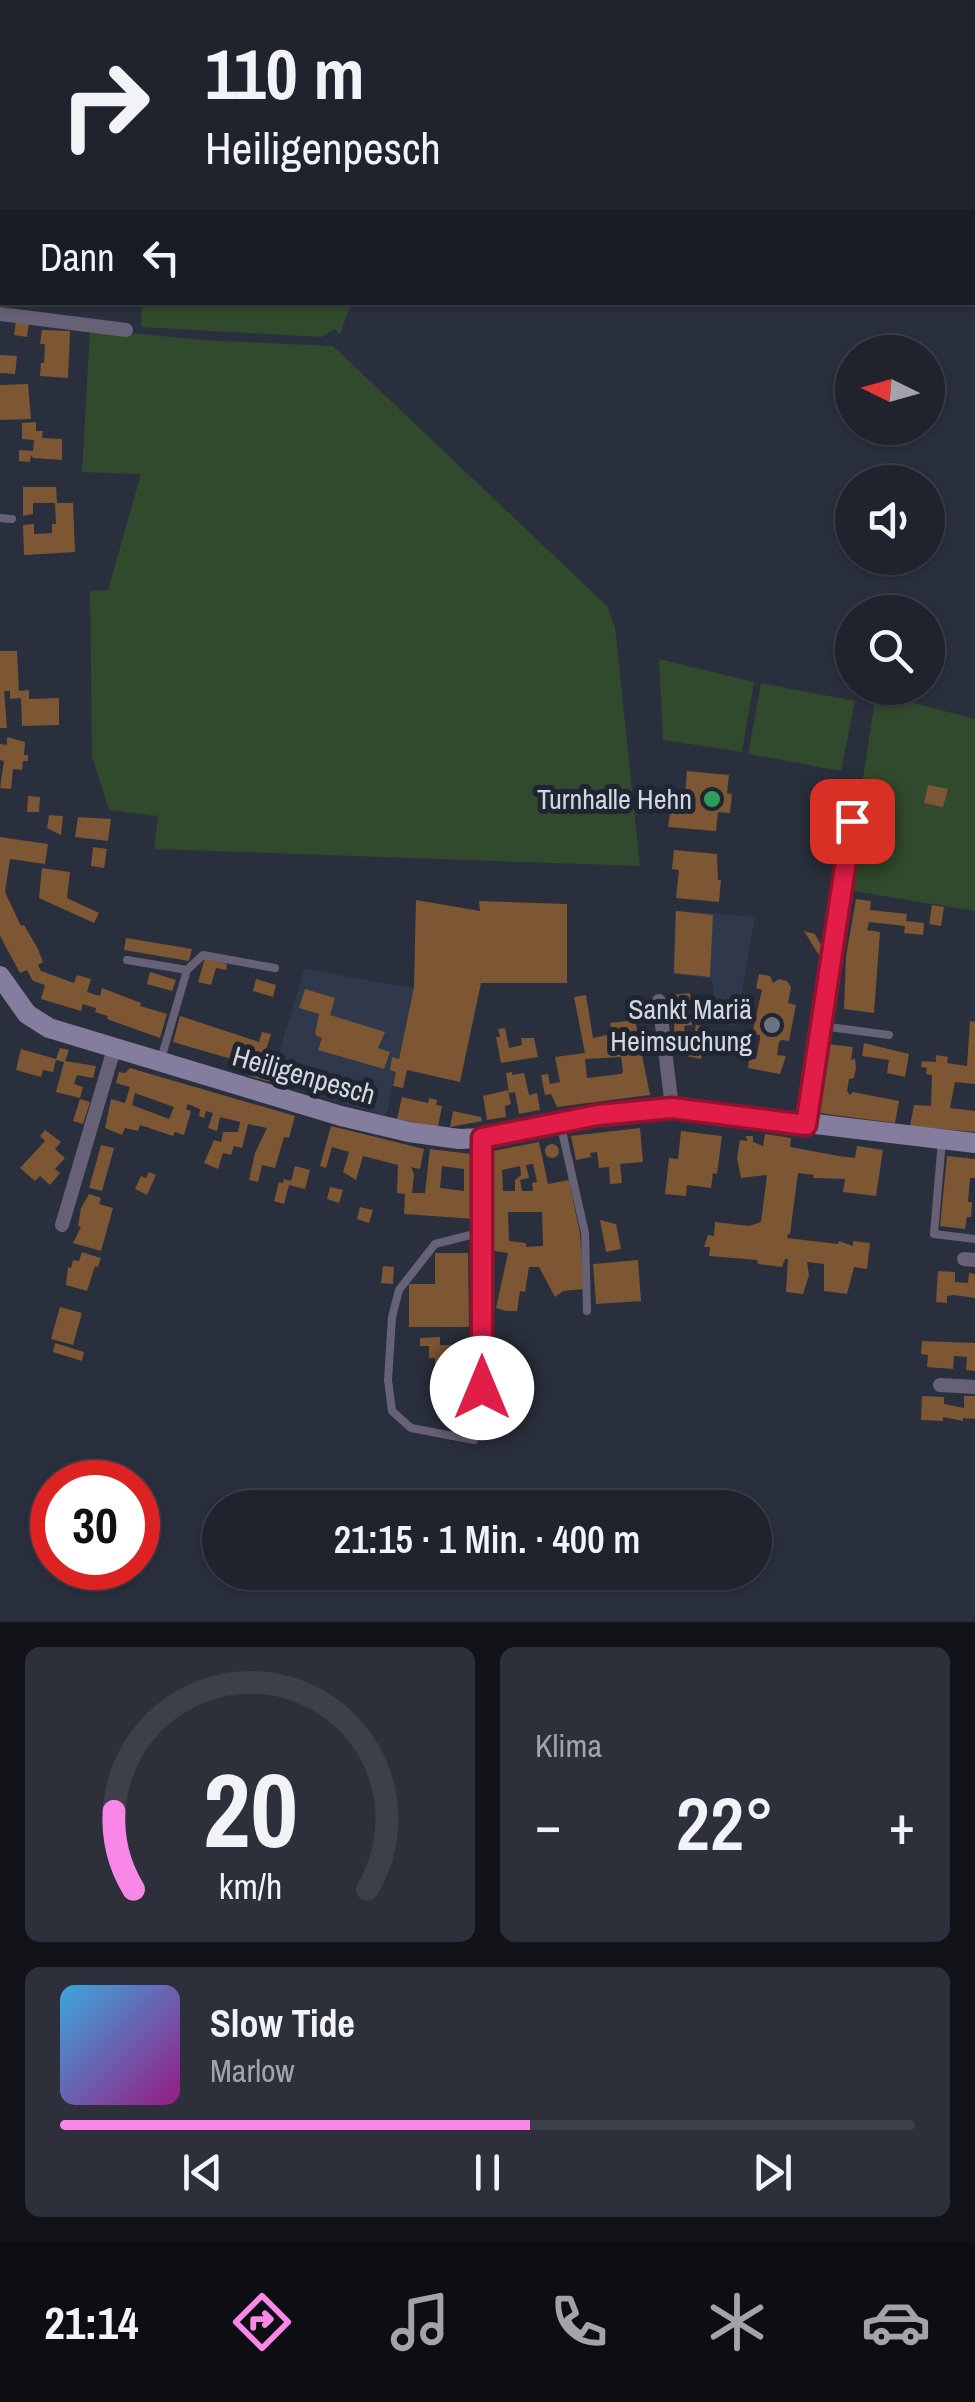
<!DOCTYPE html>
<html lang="de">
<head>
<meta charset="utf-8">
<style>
	body { margin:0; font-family:"Archivo Narrow",sans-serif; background:#2d2f3a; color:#f1f3f6; height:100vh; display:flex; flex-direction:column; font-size:38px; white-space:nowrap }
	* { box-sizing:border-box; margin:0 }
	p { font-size:32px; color:#a2a4aa }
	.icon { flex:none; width:55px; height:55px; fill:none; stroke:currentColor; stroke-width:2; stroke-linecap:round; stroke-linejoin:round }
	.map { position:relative; height:1622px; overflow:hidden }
	.drawer { display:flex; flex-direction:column; gap:25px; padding:25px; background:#121319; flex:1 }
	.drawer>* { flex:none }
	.guide { position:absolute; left:0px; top:0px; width:975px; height:305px; box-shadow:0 2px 8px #0004,0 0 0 2px #3d404a; background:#20232e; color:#f1f3f6; overflow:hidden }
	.needle { width:65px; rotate:275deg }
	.fabs { position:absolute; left:835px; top:335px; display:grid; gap:20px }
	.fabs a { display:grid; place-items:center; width:110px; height:110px; border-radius:50%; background:#20232e; box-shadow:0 2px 8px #0004,0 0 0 2px #3d404a; font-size:50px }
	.speed { position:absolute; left:30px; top:1460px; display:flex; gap:20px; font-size:50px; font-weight:700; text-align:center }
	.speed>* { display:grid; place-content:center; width:130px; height:130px; border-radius:50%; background:#20232e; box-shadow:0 2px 8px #0004,0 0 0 2px #3d404a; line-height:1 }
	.speed .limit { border:15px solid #d22; background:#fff; color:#111 }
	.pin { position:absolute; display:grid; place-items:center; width:85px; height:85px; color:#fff; margin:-42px; border-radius:20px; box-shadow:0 5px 15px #0006 }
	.me { position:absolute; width:110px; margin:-55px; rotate:0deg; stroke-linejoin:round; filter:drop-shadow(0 0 8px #0008) }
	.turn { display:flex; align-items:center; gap:35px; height:210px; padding:0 40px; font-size:45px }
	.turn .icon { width:130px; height:130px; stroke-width:2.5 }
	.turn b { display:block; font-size:70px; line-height:85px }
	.then { display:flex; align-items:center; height:95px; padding:0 40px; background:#0003; gap:20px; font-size:38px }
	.big { font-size:75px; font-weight:600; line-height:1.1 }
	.drawer .card { flex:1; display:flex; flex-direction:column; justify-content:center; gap:15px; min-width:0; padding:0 35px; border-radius:15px; background:#2d2f3a }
	.drawer .dial { align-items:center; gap:0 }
	.dial svg { height:260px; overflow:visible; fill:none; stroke:#3d404a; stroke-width:7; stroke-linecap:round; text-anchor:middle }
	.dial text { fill:#f1f3f6; stroke:none }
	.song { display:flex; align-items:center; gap:30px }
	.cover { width:120px; height:120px; border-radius:15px; background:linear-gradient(135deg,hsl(200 70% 55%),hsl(310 70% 35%)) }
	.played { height:10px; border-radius:5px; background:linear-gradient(90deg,#f987e8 55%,#3d404a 55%) }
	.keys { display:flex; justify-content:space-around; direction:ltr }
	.heat { display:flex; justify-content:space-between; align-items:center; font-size:55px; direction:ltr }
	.drawer .tiles { flex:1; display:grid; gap:25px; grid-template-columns:1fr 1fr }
	.card:last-child { grid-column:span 2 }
	.trip { position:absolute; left:202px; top:1490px; width:570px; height:100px; border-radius:50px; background:#20232e; box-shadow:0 2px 8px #0004,0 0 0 2px #3d404a; font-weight:600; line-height:100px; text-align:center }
	.tab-bar { display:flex; height:160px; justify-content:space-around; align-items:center; background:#0d0e12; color:#a2a4aa }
	.tab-bar .icon { width:70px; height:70px }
	.tab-bar .selected { color:#f987e8 }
	.tab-bar b { font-size:45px; color:#f1f3f6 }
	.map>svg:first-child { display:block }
	.built { fill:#30384b }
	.green { fill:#31492c }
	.building { fill:#7d5633; fill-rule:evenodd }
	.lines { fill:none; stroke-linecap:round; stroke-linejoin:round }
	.lane { stroke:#666176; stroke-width:8 }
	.street { stroke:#666176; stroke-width:14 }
	.secondary { stroke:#847d9d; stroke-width:20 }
	.route-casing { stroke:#92132f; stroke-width:25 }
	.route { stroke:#e11d48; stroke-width:18 }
	.leisure-dot { fill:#2e9e5b; stroke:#202532; stroke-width:4 }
	.worship-dot { fill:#6b7280; stroke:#202532; stroke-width:4 }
	.labels { text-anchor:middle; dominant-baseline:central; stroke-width:10; stroke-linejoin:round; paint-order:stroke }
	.poi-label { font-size:28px; fill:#d3d7e0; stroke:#202532; text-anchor:end }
	.street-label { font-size:28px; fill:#d3d7e0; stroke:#202532 }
</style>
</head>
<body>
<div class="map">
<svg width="975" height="1622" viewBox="0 0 975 1622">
	<rect width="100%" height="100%" fill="#2a2f3d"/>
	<path class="built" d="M675 910 755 917 736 1026 715 1022 712 979 673 974Z
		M304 969 414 988 386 1116 271 1081Z"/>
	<path class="green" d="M142 303V302L351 303 340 335 335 329 321 337 141 327Z
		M90 329 202 340 333 346 607 606 615 627 640 866 154 849 158 816 109 810 92 756 90 591 108 590 141 474 82 472Z
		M659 659 754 682 742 752 663 740Z
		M761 683 855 701 841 771 748 754Z
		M876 693 975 719V911L846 890Z"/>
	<path class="building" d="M16 320 29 322 27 337 14 335Z
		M42 330 70 331 68 378 40 376 41 363H44L45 344H40Z
		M0 355 17 356 15 374 0 373Z
		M28 384 31 419 0 420V385Z
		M36 422V431H43L42 438 62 439V460L33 458 31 455 30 462 19 461V450L33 451 34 440 22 439V423Z
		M23 487H56L57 503H73L75 552 24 555 23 525 34 524V534L52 533V524H56L55 503H33V514L23 516Z
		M0 651H17L19 691 29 690V699L59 698V725L22 726 21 698 10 699V691H4L7 728H0Z
		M7 737 25 742 24 755H28V761H23L22 770 13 769 11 789 0 788 4 761 0 760V744L7 745Z
		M687 771 729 775 727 793 732 794 730 813 718 812 716 831 668 827 671 804 691 806 692 795H685Z
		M928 785 948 789 943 807 924 803Z
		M28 796 40 797 39 812H27Z
		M49 815 63 816 61 835 47 828Z
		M78 817 111 819 108 841 75 837Z
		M0 837 48 844 45 864 10 859 5 892 21 926 24 925 38 949 43 962 38 965 41 971 74 983 77 975 91 979 87 992 100 996 102 988 141 1003 140 1006 167 1014 160 1038 107 1019 108 1016 95 1012 96 1008 89 1006 83 1004 81 1011 41 999 45 985 33 981 27 970 20 973 0 936Z
		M93 847 107 849 104 868 91 866Z
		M674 850 717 854 718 880H721L719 902 676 898 679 870 672 869Z
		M42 868 70 872 67 898 99 913 94 923 39 898Z
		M856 899 871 901 870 910 907 914 906 921 924 923 923 935 904 933 905 926 869 922 867 930 880 932 874 1013 844 1009 846 956Z
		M416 900 480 911 479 901 567 904V983H481L460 1082 407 1070 403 1088 393 1086 396 1072 390 1070 392 1057 399 1059 414 987Z
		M932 905 944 907 941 926 929 924Z
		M676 911 713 915 710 977 674 973Z
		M804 931 815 934 821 945 820 957Z
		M126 938 192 949 189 961 124 950Z
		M205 958 227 964 226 970 216 968 211 985 198 982Z
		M150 972 176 980 172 991 147 984Z
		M759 974 770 976 773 983 779 979 787 981 791 987 788 1003 796 1005 789 1041 781 1040 779 1042 777 1055 786 1056 780 1074 748 1068 749 1059H756L760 1039V1035L752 1034 762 990 756 988Z
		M256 979 276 985 273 997 253 991Z
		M305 989 335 998 330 1015 385 1032 378 1048 390 1052 384 1069 318 1050 322 1038 315 1035 319 1014 299 1008Z
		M690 993 692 1025 684 1026 685 1033 694 1035 696 1025 707 1027 701 1059 676 1054 672 995Z
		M586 995 593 1038 612 1034 610 1023 635 1020 650 1095 557 1107 551 1094 545 1095 541 1075 548 1074 550 1084 560 1082 555 1057 585 1053 574 997ZM621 1057 623 1072 621 1074 587 1078 585 1059Z
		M180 1016 259 1042 262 1032 271 1034 264 1056 277 1060 270 1082 249 1076 252 1065 173 1042Z
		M970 1021 975 1022V1084L955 1082 950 1108 975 1111V1132L910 1126 914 1105 931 1106 932 1075 926 1074 927 1068 921 1067 922 1061 936 1062V1055L948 1057 947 1063 967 1066Z
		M505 1028 509 1048 522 1045 521 1038H534L538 1057 501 1063 496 1037H500L498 1029Z
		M864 1043 909 1054 905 1077 887 1073 889 1060 862 1056Z
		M828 1044 853 1047 851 1060 855 1059 856 1068 854 1078 849 1079 847 1091 850 1095 853 1092 899 1101 895 1123 819 1113Z
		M60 1048 69 1050 65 1061 96 1066 93 1078 77 1075 74 1084 83 1087 80 1098 56 1092 64 1062 56 1060 53 1072 43 1070 41 1077 16 1070 21 1049 56 1059Z
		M130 1068 295 1116 289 1138 284 1137 275 1168 262 1165 258 1182 249 1180 255 1153 267 1128 248 1124 242 1148 234 1146 231 1155 223 1153 218 1169 204 1163 214 1140 221 1142 223 1132H238L240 1122 220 1117 217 1131 208 1128 213 1113 206 1111 204 1118 199 1116 200 1109 188 1104 186 1109 191 1111 184 1135 175 1132 173 1136 140 1125 138 1131 125 1128 122 1135 105 1128 111 1099 125 1103 130 1087 116 1083 119 1072 125 1073ZM135 1093 174 1107 169 1119 132 1105Z
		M512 1072V1075L524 1073 529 1095 537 1093 540 1110 519 1114 515 1092 509 1093 506 1073Z
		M508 1090 511 1104 505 1106 506 1117 487 1120 483 1096Z
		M402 1097 428 1103 429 1098 437 1100 436 1105 442 1106 438 1127 397 1119Z
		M80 1099 90 1102 83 1124 73 1121Z
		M453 1111 481 1117 482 1121 450 1127Z
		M331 1126 424 1149 420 1169 411 1167 414 1174 412 1193H425L430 1149 471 1154 475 1157V1219L404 1214 405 1194 397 1193 398 1165 363 1156 356 1180 343 1172 349 1152 332 1147 326 1168 320 1166ZM442 1166 464 1169V1191L440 1188Z
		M640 1128 643 1162 620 1164 622 1183 610 1184 609 1167 599 1168 597 1152 590 1153 591 1157 576 1160 571 1136Z
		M45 1130 61 1142 55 1149 65 1158 55 1169 60 1173 50 1185 40 1176 35 1181 20 1168 45 1141 40 1136Z
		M681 1131 722 1136 717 1174 713 1173 711 1188 687 1185 686 1196 665 1194 669 1158 678 1159Z
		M765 1134 791 1138 790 1147 839 1156 855 1158 857 1146 883 1150 876 1196 843 1192 845 1179 813 1178 814 1175 798 1173 790 1234H788L787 1238 838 1244 839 1241 853 1246V1241L870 1243 867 1269 854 1267 847 1294 824 1291V1264L807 1262 809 1275 803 1294 786 1292 788 1259H785L782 1267 758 1264 757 1260 709 1256 710 1247H704L708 1235 714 1236 715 1222 749 1226 761 1222 767 1175 741 1178 737 1158 740 1140 747 1141 746 1136H753V1142L763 1146Z
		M539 1142 548 1184 569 1180 580 1234 584 1289 563 1291 555 1297 539 1267H529L525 1292 520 1291 517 1311H506L496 1308 508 1253 494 1251 493 1151ZM533 1164 537 1182 532 1183 533 1191H522L520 1180 529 1178 526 1165ZM520 1166 521 1175 515 1180V1191H503L502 1170ZM508 1212H542L543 1246 526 1247V1243L509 1241Z
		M545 1151a7 7 0 1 1 14 0a7 7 0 1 1-14 0Z
		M101 1145 114 1148 102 1191 89 1188Z
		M947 1156 975 1159V1178H970L968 1202H972L971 1217H967L965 1229 940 1226Z
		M295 1166 310 1170 305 1189 289 1185 284 1204 274 1201 279 1182 283 1183 284 1179 291 1181Z
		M149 1172 156 1175 147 1195 135 1189 141 1176 146 1178Z
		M330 1187 343 1190 339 1203 327 1199Z
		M89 1194 101 1198 99 1204 113 1208 101 1251 73 1243 81 1227 78 1226 81 1208Z
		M360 1207 373 1210 369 1223 357 1219Z
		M600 1220 616 1224 621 1249 606 1252Z
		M82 1252 101 1258 98 1267 95 1266 87 1291 66 1285 68 1267 71 1268 73 1260 79 1261Z
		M435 1253H468L469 1327H409V1284H435Z
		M638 1260 641 1301 596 1304 593 1264Z
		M383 1266 394 1267 393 1284 381 1283Z
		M938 1271 955 1272V1282L968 1283 969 1273 975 1274V1298L954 1295 947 1296V1303L936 1302Z
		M60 1307 82 1313 73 1345 51 1339Z
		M440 1337V1345H454V1355H461L464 1377 461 1381 435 1377V1358H429V1346H420V1338Z
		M922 1341 975 1343V1371L966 1370 967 1357 954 1356 953 1369 927 1367 928 1355 921 1354Z
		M55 1343 84 1352 82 1361 53 1352Z
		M922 1396 944 1397V1404L964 1408V1396H975V1419L963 1418V1421L943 1417V1421L921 1420Z"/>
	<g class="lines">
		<path class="lane" d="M0 518 12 519
			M127 960 187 970 161 1059
			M187 970 203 955 275 968
			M822 1026 889 1035
			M561 1127 585 1233 587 1311
			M942 1140 934 1234 975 1239
			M474 1440 411 1428 392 1411 388 1380 392 1317 399 1290 435 1244 482 1232"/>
		<path class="street" d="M0 314 126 330
			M659 1001 672 1107
			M806 1125 856 795
			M62 1225 114 1049
			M964 1259 975 1260
			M940 1385 975 1387
			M482 1389V1138"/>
		<path class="secondary" d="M0 976 27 1014 49 1028 341 1116 409 1132 459 1139 482 1138 598 1115 672 1107 975 1143"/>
	</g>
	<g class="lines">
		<g class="route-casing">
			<path id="route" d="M482 1388V1138L598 1115 672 1108 806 1125 852 821"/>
		</g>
		<use href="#route" class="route"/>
	</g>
	<circle class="leisure-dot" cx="712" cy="799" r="10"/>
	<circle class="worship-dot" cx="772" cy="1025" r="10"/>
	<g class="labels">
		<g class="poi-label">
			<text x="692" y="799">Turnhalle Hehn</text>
			<text x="752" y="1009">Sankt Mariä<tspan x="752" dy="32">Heimsuchung</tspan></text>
		</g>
		<g class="street-label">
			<text transform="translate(304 1075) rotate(16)">Heiligenpesch</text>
		</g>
	</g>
</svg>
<div class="fabs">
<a><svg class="needle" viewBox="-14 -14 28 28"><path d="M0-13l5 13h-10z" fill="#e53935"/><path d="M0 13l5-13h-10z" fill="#a2a4aa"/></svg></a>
<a><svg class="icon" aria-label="sound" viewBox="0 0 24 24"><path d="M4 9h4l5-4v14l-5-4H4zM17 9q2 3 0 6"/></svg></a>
<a><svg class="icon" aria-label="search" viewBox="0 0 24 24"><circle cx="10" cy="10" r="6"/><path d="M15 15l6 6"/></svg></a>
</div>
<div class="speed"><div class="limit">30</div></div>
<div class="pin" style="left:852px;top:821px;background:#d93025"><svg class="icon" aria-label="arrive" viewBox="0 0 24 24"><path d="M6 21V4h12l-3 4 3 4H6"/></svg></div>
<svg class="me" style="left:482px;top:1388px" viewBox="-20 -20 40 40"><circle r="19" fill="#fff"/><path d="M0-13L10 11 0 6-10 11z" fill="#e11d48"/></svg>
<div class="trip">21:15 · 1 Min. · 400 m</div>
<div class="guide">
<div class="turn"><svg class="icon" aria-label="right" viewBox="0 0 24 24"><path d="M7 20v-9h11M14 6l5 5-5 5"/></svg><div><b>110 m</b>Heiligenpesch</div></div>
<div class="then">Dann<svg class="icon" aria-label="left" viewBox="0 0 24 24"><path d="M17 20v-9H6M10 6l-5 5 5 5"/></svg></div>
</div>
</div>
<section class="drawer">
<div class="tiles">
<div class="card dial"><svg viewBox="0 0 100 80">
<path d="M14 69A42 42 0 1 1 86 69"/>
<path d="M14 69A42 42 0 0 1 8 45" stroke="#f987e8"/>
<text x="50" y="56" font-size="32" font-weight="700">20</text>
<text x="50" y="72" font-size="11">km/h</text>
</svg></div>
<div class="card"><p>Klima</p>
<div class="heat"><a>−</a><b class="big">22°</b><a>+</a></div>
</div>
<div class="card">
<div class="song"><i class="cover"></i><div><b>Slow Tide</b><p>Marlow</p></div></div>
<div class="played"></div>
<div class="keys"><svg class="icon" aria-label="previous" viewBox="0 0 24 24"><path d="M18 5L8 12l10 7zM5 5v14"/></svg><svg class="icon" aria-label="pause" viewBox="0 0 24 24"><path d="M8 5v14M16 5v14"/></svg><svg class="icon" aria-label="next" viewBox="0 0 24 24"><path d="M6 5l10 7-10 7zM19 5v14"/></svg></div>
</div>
</div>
</section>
<nav class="tab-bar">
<b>21:14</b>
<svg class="icon selected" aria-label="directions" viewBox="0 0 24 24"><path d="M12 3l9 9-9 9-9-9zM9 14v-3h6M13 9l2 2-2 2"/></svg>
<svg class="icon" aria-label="music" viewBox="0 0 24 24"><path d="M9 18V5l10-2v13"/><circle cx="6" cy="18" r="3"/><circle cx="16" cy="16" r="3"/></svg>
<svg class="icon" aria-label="phone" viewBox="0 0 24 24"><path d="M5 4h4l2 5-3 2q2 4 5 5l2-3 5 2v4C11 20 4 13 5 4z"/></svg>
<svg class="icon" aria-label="climate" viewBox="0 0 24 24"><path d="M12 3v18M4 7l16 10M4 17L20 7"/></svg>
<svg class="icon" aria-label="car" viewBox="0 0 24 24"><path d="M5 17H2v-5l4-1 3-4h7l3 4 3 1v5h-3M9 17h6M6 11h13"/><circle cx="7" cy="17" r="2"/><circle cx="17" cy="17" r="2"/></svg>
</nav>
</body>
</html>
